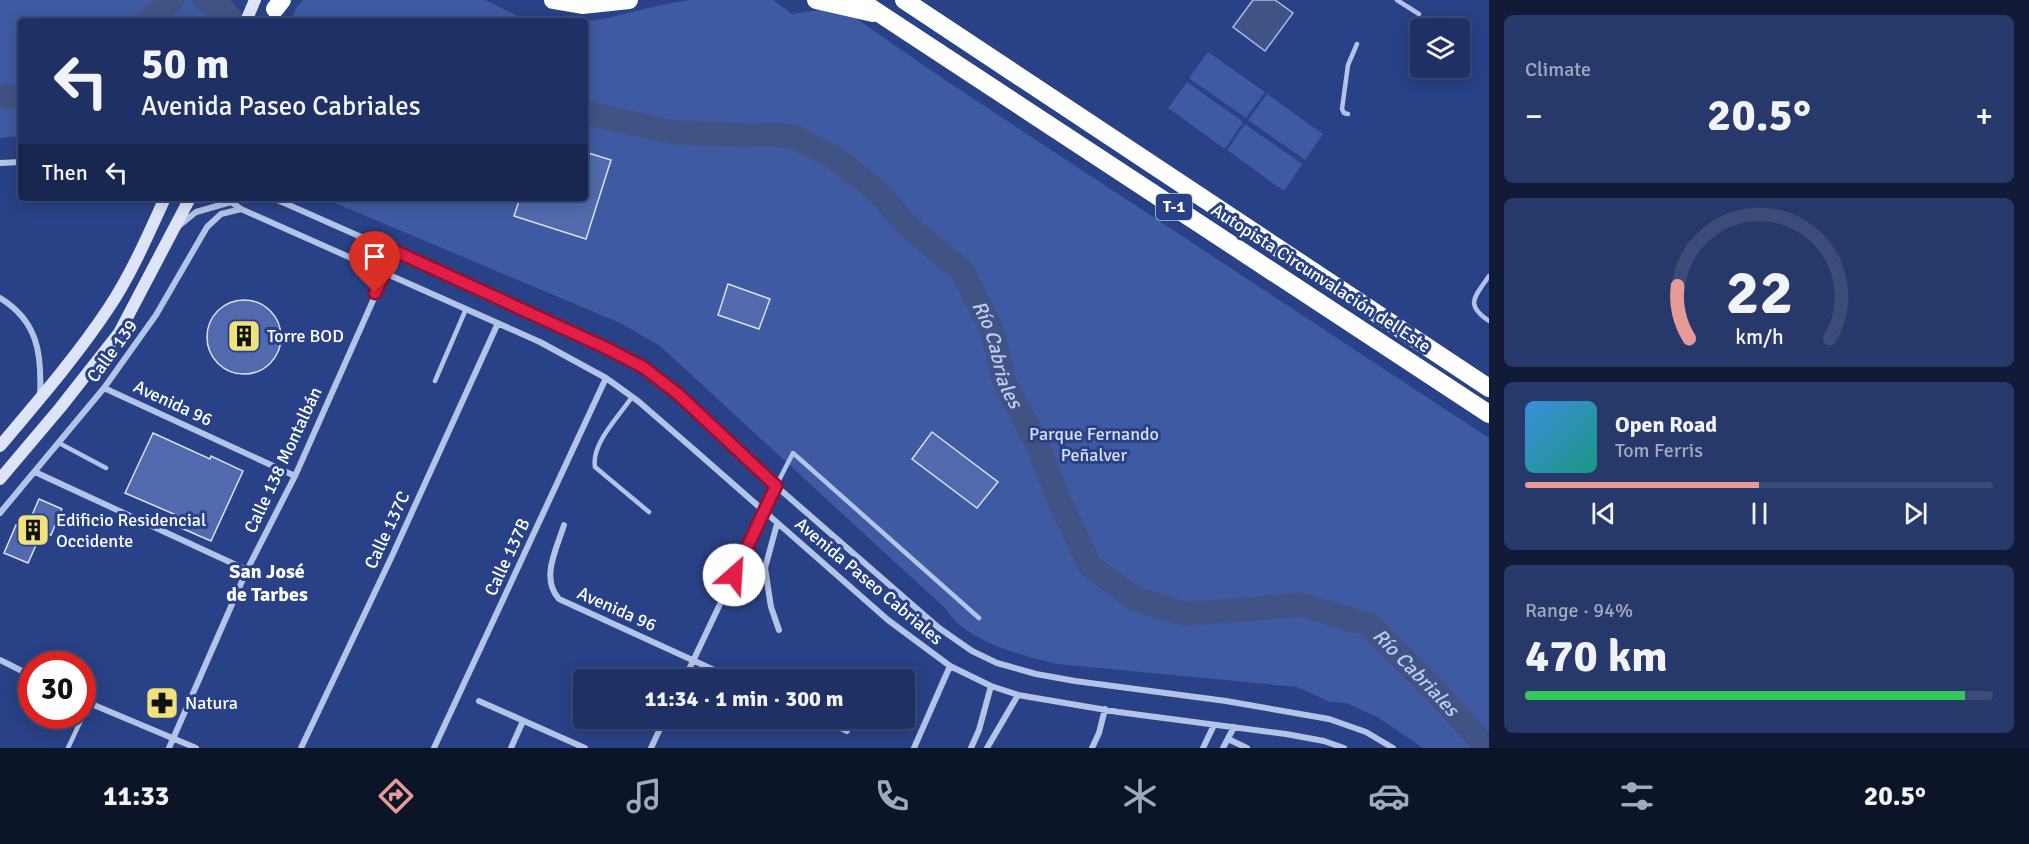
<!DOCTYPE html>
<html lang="en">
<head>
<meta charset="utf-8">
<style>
	body { margin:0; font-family:Signika,sans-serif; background:#27396a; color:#f1f3f6; height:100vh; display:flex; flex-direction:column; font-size:22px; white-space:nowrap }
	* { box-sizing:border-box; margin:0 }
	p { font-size:20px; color:#a1a9bf }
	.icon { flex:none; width:33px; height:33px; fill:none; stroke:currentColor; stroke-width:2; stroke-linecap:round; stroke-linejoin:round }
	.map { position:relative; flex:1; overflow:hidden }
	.drawer { display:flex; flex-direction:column; gap:15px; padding:15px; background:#111b37; width:540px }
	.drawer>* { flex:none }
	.banner { position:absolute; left:18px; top:18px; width:570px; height:183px; border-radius:6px; box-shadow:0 3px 15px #0003,0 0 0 2px #3c4c78; background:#1f3164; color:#f1f3f6; overflow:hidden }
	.controls { position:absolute; left:1410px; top:18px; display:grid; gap:12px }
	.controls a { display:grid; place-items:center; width:60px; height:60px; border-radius:6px; background:#1f3164; box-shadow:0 3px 15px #0003,0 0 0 2px #3c4c78; font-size:30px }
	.speed { position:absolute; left:18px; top:651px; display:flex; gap:12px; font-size:30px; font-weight:700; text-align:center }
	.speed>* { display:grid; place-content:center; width:78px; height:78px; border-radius:50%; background:#1f3164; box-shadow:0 3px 15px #0003,0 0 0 2px #3c4c78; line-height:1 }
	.speed .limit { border:9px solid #d22; background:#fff; color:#111 }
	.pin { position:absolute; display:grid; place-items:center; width:51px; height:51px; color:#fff; margin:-62px -26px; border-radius:50% 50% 50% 0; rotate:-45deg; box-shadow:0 0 6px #0007 }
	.pin .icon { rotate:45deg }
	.me { position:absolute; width:66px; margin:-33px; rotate:26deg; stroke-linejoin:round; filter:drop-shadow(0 0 4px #0008) }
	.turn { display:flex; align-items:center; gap:21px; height:126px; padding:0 24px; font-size:27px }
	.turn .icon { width:78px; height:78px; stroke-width:2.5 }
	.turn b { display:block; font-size:42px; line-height:51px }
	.then { display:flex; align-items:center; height:57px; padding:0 24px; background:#0003; gap:12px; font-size:22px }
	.big { font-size:45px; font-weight:700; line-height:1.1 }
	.drawer .tile { flex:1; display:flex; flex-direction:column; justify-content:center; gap:9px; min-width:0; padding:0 21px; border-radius:9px; background:#27396a }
	.drawer .dial { align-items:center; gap:0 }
	.dial svg { height:156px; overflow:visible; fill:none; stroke:#3c4c78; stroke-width:7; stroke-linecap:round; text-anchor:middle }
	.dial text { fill:#f1f3f6; stroke:none }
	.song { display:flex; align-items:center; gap:18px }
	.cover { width:72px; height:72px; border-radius:9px; background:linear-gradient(135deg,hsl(210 70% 55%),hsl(170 70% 35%)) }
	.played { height:6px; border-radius:3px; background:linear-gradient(90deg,#e69b98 50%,#3c4c78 50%) }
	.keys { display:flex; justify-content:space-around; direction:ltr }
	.heat { display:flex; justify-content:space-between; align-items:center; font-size:33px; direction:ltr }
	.charge { height:9px; border-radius:4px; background:linear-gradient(90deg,#34c759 94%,#3c4c78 0) }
	.trip { position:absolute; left:573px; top:669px; width:342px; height:60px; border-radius:6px; background:#1f3164; box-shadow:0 3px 15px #0003,0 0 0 2px #3c4c78; font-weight:700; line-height:60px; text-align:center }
	.menu { display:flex; height:96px; justify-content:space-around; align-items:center; background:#0c1428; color:#a1a9bf }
	.menu .icon { width:42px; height:42px }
	.menu .current { color:#e69b98 }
	.menu b { font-size:27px; color:#f1f3f6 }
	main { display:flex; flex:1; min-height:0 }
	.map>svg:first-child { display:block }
	.green { fill:#3e5aa2 }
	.water { fill:#415385; stroke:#a9bbe8; stroke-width:1.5 }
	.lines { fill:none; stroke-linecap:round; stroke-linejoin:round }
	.river { stroke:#415385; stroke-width:24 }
	.building { fill:#526aad; stroke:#d8e0f6; stroke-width:1.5 }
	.lane { stroke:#b4c3e8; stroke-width:4.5 }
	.street { stroke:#b4c3e8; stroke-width:6 }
	.secondary { stroke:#dee4f7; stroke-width:12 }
	.highway { stroke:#fff; stroke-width:18 }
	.route-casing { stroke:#92132f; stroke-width:15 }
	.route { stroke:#e11d48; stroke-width:10 }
	.labels { text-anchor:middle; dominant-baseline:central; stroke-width:6; stroke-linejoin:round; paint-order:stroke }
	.shield { fill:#294186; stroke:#bfc6db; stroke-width:1.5 }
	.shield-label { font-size:16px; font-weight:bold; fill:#fff }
	.street-label { font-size:18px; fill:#fff; stroke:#294186 }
	.poi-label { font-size:18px; fill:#fff; stroke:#294186; text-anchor:start }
	.park-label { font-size:18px; fill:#d8e0f6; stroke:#294186 }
	.water-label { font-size:20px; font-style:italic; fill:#c0cdef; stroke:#294186 }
	.neighbourhood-label { font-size:20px; font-weight:bold; fill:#fff; stroke:#294186 }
</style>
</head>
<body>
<main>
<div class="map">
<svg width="1489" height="748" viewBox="0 0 1489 748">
	<rect width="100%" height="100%" fill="#294186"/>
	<path class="green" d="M0 0H220L211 21H21V136L0 138Z
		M303 0H485L522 18 536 21H291L296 8Z
		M690 0H773L792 14 834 8 857 19 945 80 1489 438V748H1423L1377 717 1346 703 1330 702 1297 687 1057 664C1024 656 964 641 946 609L660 346 620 323 323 198H585V22C621 17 654 4 690 0Z
		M1208 52 1265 92 1246 118 1189 78Z
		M1187 82 1243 122 1225 149 1168 108Z
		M1267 94 1323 134 1305 160 1248 120Z
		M1245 124 1302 164 1284 191 1227 150Z"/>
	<path class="water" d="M1253 0H1275L1293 13 1265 51 1233 27Z"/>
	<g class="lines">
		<g class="river">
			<path d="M205 0 223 10 233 21"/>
			<path d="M149 21 172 0"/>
			<path d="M0 97 21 96"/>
			<path id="s1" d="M585 113 676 133 792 136 835 158 876 190 908 226 963 272 992 330 1005 384 1036 441 1059 500 1090 566 1136 599 1185 614 1302 605 1370 625 1438 694 1481 741 1489 746"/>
		</g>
	</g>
	<path class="building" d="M585 152 611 160 586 239 514 216 520 198H585Z
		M728 284 770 299 759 329 718 315Z
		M207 337a37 37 0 1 1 74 0a37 37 0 1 1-74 0Z
		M932 432 998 482 977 508 912 459Z
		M153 433 210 459 211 456 243 471 211 541 179 527 183 518 125 493Z
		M39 499 62 509 51 535 42 532 28 563 4 553 16 525 26 529Z"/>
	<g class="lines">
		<path class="lane" d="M1397 0 1419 14
			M1348 114 1344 113 1342 109 1348 65 1357 44
			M1489 276C1475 297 1464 304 1489 321
			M435 381 466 309
			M632 397C619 416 591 444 595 467L649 512
			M59 443 106 468
			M776 486 793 453 979 618
			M68 748 89 703"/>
		<path class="street" d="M0 163 21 162
			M273 198 497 297 604 347 643 367 678 394 776 486 939 628 972 651 997 663 1036 674 1075 681 1226 701 1329 719 1366 732 1393 748
			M180 225 196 212 231 202 241 209 540 342 606 378 638 401 691 447 888 620 950 666 991 686 1018 695 1118 712 1286 734 1324 741 1344 748
			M0 298C38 321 42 354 40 396
			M104 388 295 476
			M35 472 247 570
			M0 513 104 388 156 315 207 227 221 214 241 209
			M777 524 765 568 771 607 779 630
			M564 525C557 548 540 578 559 599L736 680
			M0 660 32 676
			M684 680 776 486
			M82 700 196 748
			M479 701 585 748
			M821 718 847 731
			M1228 739 1247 748
			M169 748 247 570 295 476 395 251
			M301 748 392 556 498 323
			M434 748 606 378
			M511 748 523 721
			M651 748 665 718
			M914 748 950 666
			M971 748 979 730 991 686
			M987 748 1018 695
			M1092 748 1099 733 1105 709
			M1203 748 1214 725
			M1223 748 1234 727"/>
		<path class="secondary" d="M246 21 255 0
			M0 446C38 401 76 357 108 309 131 275 148 235 165 198
			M0 479 60 408 119 333 190 198"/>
		<path class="highway" d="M553 0 582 5 629 0
			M816 0 873 13
			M859 0 1489 414
			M904 0 1489 388
			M275 9 282 0"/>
	</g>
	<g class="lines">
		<g class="route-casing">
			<path id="route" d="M375 293 395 251 604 347 643 367 678 394 776 486 734 575"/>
		</g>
		<use href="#route" class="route"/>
	</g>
	<defs>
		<g id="building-square" transform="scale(1.725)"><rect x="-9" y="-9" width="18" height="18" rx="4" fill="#efe27b" stroke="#294186"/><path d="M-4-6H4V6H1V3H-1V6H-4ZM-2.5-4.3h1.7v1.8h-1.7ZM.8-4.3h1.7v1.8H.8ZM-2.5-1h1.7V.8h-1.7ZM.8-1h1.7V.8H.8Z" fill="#111"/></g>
		<g id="pharmacy-square" transform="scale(1.725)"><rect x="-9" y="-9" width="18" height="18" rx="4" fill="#efe27b" stroke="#294186"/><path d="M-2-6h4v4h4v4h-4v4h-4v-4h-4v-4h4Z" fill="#111"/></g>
	</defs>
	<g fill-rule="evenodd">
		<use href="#building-square" x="244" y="336"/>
		<use href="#building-square" x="33" y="530"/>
		<use href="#pharmacy-square" x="162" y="703"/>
	</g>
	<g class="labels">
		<rect class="shield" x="1156" y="194" width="36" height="26" rx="4.5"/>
		<g class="shield-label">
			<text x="1174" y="207">T-1</text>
		</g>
		<g class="street-label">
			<text transform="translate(1321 278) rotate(33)">Autopista Circunvalación del Este</text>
			<text transform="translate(112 351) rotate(-54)">Calle 139</text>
			<text transform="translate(173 403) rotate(25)">Avenida 96</text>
			<text transform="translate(283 460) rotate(-65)">Calle 138 Montalbán</text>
			<text transform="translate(387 530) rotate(-65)">Calle 137C</text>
			<text transform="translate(507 557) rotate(-65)">Calle 137B</text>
			<text transform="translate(869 581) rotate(40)">Avenida Paseo Cabriales</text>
			<text transform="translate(617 609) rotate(24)">Avenida 96</text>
		</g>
		<g class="poi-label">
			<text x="267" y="336">Torre BOD</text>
			<text x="56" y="520">Edificio Residencial<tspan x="56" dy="21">Occidente</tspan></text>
			<text x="185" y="703">Natura</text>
		</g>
		<g class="park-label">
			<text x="1094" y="434">Parque Fernando<tspan x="1094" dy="21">Peñalver</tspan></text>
		</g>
		<g class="water-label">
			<text stroke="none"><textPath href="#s1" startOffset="519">Río Cabriales</textPath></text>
			<text stroke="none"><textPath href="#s1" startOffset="1113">Río Cabriales</textPath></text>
		</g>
		<g class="neighbourhood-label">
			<text x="267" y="571">San José<tspan x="267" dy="23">de Tarbes</tspan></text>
		</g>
	</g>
</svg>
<div class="controls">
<a><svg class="icon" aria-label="layers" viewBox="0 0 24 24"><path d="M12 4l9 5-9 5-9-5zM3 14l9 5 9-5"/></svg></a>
</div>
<div class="speed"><div class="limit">30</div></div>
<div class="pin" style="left:375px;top:293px;background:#d93025"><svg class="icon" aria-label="arrive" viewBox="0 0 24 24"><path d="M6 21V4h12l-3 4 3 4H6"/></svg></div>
<svg class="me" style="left:734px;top:575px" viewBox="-20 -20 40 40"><circle r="19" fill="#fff"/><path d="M0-13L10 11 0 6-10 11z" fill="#e11d48"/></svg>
<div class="trip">11:34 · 1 min · 300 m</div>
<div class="banner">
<div class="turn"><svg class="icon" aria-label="left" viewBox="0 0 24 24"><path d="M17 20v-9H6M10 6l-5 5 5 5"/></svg><div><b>50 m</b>Avenida Paseo Cabriales</div></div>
<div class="then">Then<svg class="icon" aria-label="left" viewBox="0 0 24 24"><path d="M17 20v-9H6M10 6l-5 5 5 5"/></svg></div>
</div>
</div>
<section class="drawer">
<div class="tile"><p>Climate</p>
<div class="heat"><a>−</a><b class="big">20.5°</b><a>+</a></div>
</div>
<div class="tile dial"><svg viewBox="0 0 100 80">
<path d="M14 69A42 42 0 1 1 86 69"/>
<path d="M14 69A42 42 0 0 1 8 42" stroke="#e69b98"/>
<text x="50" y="56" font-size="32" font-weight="700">22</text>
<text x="50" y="72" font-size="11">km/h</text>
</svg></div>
<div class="tile">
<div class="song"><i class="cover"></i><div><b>Open Road</b><p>Tom Ferris</p></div></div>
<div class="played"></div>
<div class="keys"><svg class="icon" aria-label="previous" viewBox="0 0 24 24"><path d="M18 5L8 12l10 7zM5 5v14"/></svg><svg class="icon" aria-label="pause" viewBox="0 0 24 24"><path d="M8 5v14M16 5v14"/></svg><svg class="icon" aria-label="next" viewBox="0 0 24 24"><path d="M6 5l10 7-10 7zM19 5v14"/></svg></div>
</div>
<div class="tile"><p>Range · 94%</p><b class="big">470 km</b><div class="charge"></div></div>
</section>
</main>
<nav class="menu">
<b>11:33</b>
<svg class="icon current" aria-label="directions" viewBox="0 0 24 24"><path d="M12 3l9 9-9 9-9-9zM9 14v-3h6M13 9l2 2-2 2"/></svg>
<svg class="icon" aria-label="music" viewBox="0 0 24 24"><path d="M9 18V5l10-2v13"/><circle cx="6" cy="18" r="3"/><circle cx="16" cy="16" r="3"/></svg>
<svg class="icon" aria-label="phone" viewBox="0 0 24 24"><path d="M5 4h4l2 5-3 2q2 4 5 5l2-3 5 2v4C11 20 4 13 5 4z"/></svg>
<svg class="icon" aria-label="climate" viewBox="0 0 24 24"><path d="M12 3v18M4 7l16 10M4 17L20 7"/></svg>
<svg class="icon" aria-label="car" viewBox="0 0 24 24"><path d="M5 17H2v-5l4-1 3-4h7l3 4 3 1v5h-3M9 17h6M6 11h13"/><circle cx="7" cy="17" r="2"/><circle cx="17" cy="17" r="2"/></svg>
<svg class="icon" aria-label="filters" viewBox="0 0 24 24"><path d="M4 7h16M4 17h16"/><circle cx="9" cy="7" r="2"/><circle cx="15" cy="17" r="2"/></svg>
<b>20.5°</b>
</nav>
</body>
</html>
